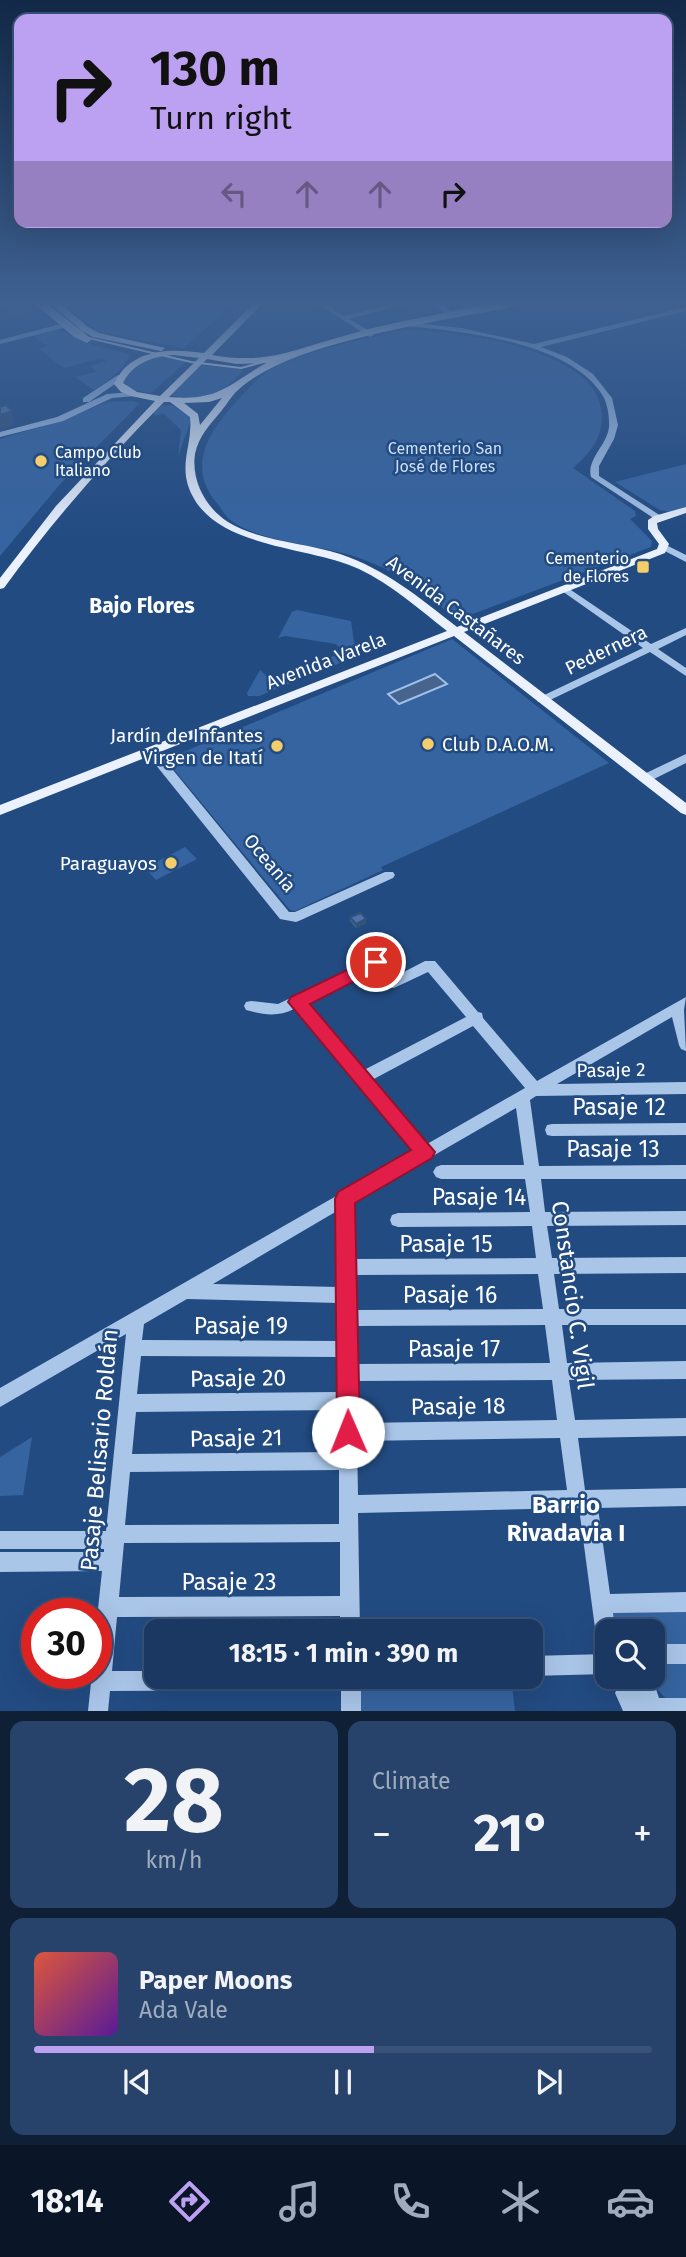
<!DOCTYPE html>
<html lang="en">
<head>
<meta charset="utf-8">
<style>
	body { margin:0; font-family:"Fira Sans",sans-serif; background:#27436b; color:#f1f3f6; height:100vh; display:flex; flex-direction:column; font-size:26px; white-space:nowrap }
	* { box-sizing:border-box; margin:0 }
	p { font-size:23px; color:#9facbe }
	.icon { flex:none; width:38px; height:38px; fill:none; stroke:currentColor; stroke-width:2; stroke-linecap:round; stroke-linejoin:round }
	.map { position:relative; height:1711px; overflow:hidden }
	.details { display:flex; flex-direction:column; gap:10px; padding:10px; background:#0e1f36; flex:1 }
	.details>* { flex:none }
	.hud { position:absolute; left:14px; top:14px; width:658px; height:214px; border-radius:14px; box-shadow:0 7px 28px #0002,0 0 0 2px #385277; background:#bca0f2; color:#111; overflow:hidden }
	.tools { position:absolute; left:595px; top:1619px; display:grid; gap:14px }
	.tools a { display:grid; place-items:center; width:70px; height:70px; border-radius:14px; background:#1a3862; box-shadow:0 7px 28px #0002,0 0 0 2px #385277; font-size:35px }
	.speed { position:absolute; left:21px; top:1598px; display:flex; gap:14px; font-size:35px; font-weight:700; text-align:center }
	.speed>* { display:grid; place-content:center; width:91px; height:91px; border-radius:50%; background:#1a3862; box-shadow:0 7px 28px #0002,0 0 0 2px #385277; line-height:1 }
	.speed .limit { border:10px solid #d22; background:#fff; color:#111 }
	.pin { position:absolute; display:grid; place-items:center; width:60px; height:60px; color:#fff; margin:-30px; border:4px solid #fff; border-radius:50%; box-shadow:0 2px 7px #0007 }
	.me { position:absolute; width:77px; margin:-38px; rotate:359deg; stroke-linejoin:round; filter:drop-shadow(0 0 5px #0008) }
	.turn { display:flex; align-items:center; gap:24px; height:147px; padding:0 21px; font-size:32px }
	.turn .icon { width:91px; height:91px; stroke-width:2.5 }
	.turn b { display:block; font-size:49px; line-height:60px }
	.lanes { display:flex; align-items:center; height:66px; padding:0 21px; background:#0003; justify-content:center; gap:35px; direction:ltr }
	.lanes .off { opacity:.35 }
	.big { font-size:52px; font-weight:700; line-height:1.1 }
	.details .tile { flex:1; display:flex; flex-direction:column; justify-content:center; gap:10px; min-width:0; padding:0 24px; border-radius:14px; background:#27436b }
	.details .dial { align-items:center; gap:0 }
	.dial b { font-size:91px; line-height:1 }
	.song { display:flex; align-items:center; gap:21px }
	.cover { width:84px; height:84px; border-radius:10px; background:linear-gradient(135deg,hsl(10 70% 55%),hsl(270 70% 35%)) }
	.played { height:7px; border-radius:4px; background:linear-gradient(90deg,#bca0f2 55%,#385277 55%) }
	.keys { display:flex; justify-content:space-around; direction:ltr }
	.heat { display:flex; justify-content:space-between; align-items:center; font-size:38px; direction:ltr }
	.details .tiles { flex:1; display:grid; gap:10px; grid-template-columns:1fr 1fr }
	.tile:last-child { grid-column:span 2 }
	.trip { position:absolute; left:144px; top:1619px; width:399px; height:70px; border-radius:14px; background:#1a3862; box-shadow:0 7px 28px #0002,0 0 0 2px #385277; font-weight:700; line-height:70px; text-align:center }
	.dock { display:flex; height:112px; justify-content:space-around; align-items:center; background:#0a1627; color:#9facbe }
	.dock .icon { width:49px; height:49px }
	.dock .active { color:#bca0f2 }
	.dock b { font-size:32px; color:#f1f3f6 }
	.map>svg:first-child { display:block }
	.green { fill:#3664a0 }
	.water { fill:#46648d; stroke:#9dbfe9; stroke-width:2 }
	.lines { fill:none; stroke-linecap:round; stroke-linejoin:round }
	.minor { fill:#a9c5e8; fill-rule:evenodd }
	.major { fill:#ebf2fe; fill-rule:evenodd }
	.tram { stroke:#fff; stroke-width:2 }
	.wall { fill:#406493 }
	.shaded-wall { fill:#345178 }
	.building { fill:#4a74ab; stroke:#345178; stroke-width:2 }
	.route { fill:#e11d48; stroke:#92132f; stroke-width:2 }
	.poi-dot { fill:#f4ce6b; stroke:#224b82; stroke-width:2.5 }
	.labels { text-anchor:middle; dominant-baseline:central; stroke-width:5; stroke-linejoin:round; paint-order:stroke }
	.far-park-label { font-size:16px; fill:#cddff6; stroke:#224b82 }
	.far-poi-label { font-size:16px; fill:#fff; stroke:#224b82; text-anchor:start }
	.street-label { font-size:19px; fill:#fff; stroke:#224b82 }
	.poi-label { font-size:19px; fill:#fff; stroke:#224b82; text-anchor:end }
	.neighbourhood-label { font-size:21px; font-weight:bold; fill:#fff; stroke:#224b82 }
	.near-street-label { font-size:23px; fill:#fff; stroke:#224b82 }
	.near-neighbourhood-label { font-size:24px; font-weight:bold; fill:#fff; stroke:#224b82 }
</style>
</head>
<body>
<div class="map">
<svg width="686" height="1711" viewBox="0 0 686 1711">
	<rect width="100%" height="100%" fill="#224b82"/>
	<path class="green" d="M59 301H236L184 348 99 332Z
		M51 330C64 329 70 336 82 341 97 348 115 348 130 355 125 369 107 381 94 390L75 377 96 372 90 366 106 361 102 358 64 368 39 349 51 345 43 344 32 335Z
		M405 330C454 331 591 347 601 408 605 436 592 451 573 468L635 511 636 516 630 519 652 541 651 547 462 618 454 617C416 587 397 570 350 555 314 544 258 542 229 519 224 514 220 507 216 502 186 465 210 430 237 401 250 387 260 374 277 366 316 348 363 340 405 330Z
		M156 354 186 362 151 393 125 389 121 382 124 379 149 356Z
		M201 365 242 369V372C220 397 205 399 172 396L171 394Z
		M132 401 140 403 61 483 0 556V439L66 419 107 402Z
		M171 405 188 414 191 419 178 457 181 430 163 413 155 416 153 412 161 406Z
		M686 464V507L670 512 660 510 615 482Z
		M297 610 351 621 354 642 362 654 259 696H248L247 693 260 670 271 680 344 652 336 644 285 636 278 638 292 612Z
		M452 639 609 763 381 867 383 870 295 911 290 910 167 761 169 758Z
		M185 847 197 859 156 880 145 868Z
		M32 1437 23 1495 0 1496V1457Z
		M686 1595V1702L666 1699 647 1677 653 1676V1631H607V1661L598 1596Z
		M351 1677H511L515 1711H351Z"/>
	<path class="water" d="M435 674 447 684 399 704 388 694Z"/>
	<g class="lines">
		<path class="minor" d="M313 301H321L344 316 406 301H418L349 319 373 333 374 335 370 337Z
			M430 301H438L458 316 451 318Z
			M686 307V311L541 347 567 357 593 374 612 398 618 425 614 439 599 466V476L661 516 663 518 658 521 591 477C586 457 611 443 609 422 609 415 607 403 603 396 571 342 462 331 405 326L401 324 405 322 461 328 534 344Z
			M64 323H67V327L0 344V340Z
			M118 375 125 377 89 402H83V398Z
			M132 392H135V396L112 398 63 421 0 437V432L57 417 107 394Z
			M664 544 686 555V562L661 549V545Z
			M565 586 651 644 686 628V635L658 649 686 668V676L650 652 546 702H538L537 700 538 698 643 648 562 591V587Z
			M151 747 155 748 289 912H295L385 872H393L395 875 393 878 301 920 296 922 280 919 147 754 145 751Z
			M686 754V763L650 781 646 782 640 778 642 775Z
			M376 957 381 958 396 976 425 961H435L478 1012 482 1013 483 1018 537 1081 686 997 684 1010 686 1051 681 1049 679 1045 672 1017 557 1084 686 1082V1094L536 1096 530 1100 539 1166 686 1165V1179H541L545 1212 686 1211V1225L547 1226 552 1258 686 1257V1273L554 1274 559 1309H686V1325H562L567 1363 686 1361V1379L569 1380 575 1420 686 1418V1436L578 1438 585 1490 686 1488V1506L598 1508 610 1594 686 1592V1612L613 1613 615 1631H607V1653L600 1650 597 1643 579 1508 358 1513 360 1631H340V1616L117 1617 112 1671H156V1676H361V1711H341V1690L110 1691 108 1711H88L92 1673H96V1628L102 1571 0 1572V1552H104V1549H0V1531H106L126 1334 0 1407V1388L415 1151 294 1009C278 1017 264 1015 246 1010L244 1006 246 1002 251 1001 278 1004ZM374 969 389 987 394 988 428 972 466 1017 364 1070 306 1003ZM473 1026 525 1088 427 1144 372 1080ZM516 1108 524 1165H441L436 1167 433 1172 436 1177 441 1179H525L530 1212 398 1213 392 1215 390 1220 392 1225 398 1227 532 1226 536 1258 354 1259 353 1202ZM337 1211 338 1287 213 1284ZM538 1274 543 1309 355 1310 354 1275ZM187 1299 338 1303V1341L142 1340 144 1324ZM545 1325 550 1363 355 1364V1326ZM141 1356 338 1357 339 1392 137 1394ZM552 1380 557 1420 356 1423V1381ZM339 1410V1452L132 1454 136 1412ZM560 1438 567 1490 358 1495 357 1441ZM339 1470V1524L125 1525 130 1472ZM340 1542V1596L119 1597 124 1543Z
			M686 1123V1135L552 1136 547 1135 545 1130 547 1125 552 1124Z
			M653 1644H686V1664H653Z
			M607 1654V1674L530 1676V1656Z
			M623 1676H649L654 1683 659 1698H686V1711H623L615 1693Z"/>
		<path class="major" d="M32 301H41L91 340 87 343 74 337Z
			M48 301H57L88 327 99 333 165 348 161 351 93 337 82 331Z
			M256 301H265L212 355C267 365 295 349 347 335 374 327 402 321 430 316 462 309 492 301 525 301 507 311 479 312 458 317 398 329 283 348 238 390 233 394 227 404 222 410 210 425 199 435 195 454 191 481 206 508 228 522 261 542 304 542 340 554 385 569 420 598 457 627L657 549 659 544 648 529V520L654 516 686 507V513L657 523 658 529 669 544 665 553 464 632 686 803V815L681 813 454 636 0 815V805L447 631C419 609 392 585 359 569 310 546 219 549 192 495 177 465 193 446 190 417L170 402H164C106 460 52 522 4 588L0 589V578L56 506 155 401 131 396 121 392 114 384C130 348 171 348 204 353ZM173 355 199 358 160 396 137 392 123 383C132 364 153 356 173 355ZM207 359 237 364 266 363C226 386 219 401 169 397ZM222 398 200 425 198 414 184 403 209 402Z"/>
		<path class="tram" d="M42 301 89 338 191 362 241 368 376 332 516 301"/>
	</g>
	<path class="wall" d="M350 917 366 923 356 928 350 921Z"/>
	<path class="shaded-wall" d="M19 303 21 316 0 321V307Z
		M12 411 14 426 0 430V415Z
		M366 919V923L356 928V924Z"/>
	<path class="building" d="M0 301H17L19 303 0 307Z
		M6 405 12 411 0 415V407Z
		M361 913 366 919 356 924 350 917Z"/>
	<linearGradient id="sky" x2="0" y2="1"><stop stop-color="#132948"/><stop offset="0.56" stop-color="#3e6192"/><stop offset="1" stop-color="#3e6192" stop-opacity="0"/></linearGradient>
	<rect width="686" height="541" fill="url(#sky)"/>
	<path class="route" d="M376 956 382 958 385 962 382 967 310 1004 435 1152 432 1158 355 1203 360 1432 356 1440 348 1444 340 1440 337 1432 335 1199 338 1192 411 1150 288 1002 291 997Z"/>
	<g class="poi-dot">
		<circle cx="41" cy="461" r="7"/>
		<rect x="636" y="560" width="14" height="14" rx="3.5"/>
		<circle cx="428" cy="744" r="7"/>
		<circle cx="277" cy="746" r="7"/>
		<circle cx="171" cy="863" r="7"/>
	</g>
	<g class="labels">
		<g class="far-park-label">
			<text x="445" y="448">Cementerio San<tspan x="445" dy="18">José de Flores</tspan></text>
		</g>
		<g class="far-poi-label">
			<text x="55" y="452">Campo Club<tspan x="55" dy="18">Italiano</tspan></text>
			<text x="629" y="558" text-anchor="end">Cementerio<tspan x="629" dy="18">de Flores</tspan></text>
		</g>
		<g class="street-label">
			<text transform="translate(456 610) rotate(37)">Avenida Castañares</text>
			<text transform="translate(606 650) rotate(-26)">Pedernera</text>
			<text transform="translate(326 661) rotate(-21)">Avenida Varela</text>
			<text transform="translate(270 863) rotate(50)">Oceanía</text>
			<text transform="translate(611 1070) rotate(-1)">Pasaje 2</text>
		</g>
		<g class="poi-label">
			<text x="263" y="735">Jardín de Infantes<tspan x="263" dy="22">Virgen de Itatí</tspan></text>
			<text x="442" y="744" text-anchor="start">Club D.A.O.M.</text>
			<text x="157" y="863">Paraguayos</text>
		</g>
		<g class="neighbourhood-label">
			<text x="142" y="606">Bajo Flores</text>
		</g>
		<g class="near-street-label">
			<text x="619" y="1107">Pasaje 12</text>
			<text x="613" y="1149">Pasaje 13</text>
			<text x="479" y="1197">Pasaje 14</text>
			<text x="446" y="1244">Pasaje 15</text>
			<text x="450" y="1295">Pasaje 16</text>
			<text transform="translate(573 1295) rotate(82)">Constancio C. Vigil</text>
			<text x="241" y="1326">Pasaje 19</text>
			<text x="454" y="1349">Pasaje 17</text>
			<text transform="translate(238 1378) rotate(-1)">Pasaje 20</text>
			<text transform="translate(458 1406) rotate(-1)">Pasaje 18</text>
			<text transform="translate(236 1438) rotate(-1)">Pasaje 21</text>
			<text transform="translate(99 1450) rotate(-85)">Pasaje Belisario Roldán</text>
			<text x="229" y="1582">Pasaje 23</text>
		</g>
		<g class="near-neighbourhood-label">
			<text x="566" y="1505">Barrio<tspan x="566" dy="28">Rivadavia I</tspan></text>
		</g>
	</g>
</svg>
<div class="tools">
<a><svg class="icon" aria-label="search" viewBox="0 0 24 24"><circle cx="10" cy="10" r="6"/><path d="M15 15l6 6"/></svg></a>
</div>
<div class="speed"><div class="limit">30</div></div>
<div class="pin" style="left:376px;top:962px;background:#d93025"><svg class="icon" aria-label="arrive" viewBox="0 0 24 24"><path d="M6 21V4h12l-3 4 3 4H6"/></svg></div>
<svg class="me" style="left:348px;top:1432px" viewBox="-20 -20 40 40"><circle r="19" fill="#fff"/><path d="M0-13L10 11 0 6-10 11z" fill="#e11d48"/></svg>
<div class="trip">18:15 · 1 min · 390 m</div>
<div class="hud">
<div class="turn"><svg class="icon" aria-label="right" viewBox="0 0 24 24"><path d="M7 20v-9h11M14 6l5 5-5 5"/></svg><div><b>130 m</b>Turn right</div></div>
<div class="lanes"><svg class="icon off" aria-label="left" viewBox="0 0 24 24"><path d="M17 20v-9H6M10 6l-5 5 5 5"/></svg><svg class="icon off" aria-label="ahead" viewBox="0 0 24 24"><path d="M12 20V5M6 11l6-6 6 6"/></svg><svg class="icon off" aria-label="ahead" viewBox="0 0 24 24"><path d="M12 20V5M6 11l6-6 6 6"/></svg><svg class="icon" aria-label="right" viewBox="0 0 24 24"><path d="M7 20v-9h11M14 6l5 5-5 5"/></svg></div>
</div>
</div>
<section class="details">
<div class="tiles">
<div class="tile dial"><b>28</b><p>km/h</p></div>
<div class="tile"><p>Climate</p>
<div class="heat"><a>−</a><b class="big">21°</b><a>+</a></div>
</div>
<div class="tile">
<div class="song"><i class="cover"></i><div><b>Paper Moons</b><p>Ada Vale</p></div></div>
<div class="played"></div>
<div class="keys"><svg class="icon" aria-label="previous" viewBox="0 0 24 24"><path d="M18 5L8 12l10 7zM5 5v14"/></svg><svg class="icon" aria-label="pause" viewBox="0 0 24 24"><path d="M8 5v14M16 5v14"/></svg><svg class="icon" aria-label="next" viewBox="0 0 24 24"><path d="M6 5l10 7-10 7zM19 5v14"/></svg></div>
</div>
</div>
</section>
<nav class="dock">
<b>18:14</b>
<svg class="icon active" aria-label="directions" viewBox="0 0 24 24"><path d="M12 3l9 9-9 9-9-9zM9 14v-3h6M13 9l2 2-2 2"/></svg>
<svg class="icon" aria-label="music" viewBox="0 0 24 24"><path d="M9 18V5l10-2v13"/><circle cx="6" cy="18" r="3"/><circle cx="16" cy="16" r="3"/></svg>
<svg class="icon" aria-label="phone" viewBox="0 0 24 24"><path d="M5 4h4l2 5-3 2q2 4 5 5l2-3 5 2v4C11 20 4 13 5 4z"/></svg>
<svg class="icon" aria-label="climate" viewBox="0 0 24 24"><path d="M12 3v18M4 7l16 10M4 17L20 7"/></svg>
<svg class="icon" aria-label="car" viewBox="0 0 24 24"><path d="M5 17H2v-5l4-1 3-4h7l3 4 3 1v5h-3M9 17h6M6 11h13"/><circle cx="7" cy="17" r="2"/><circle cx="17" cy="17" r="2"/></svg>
</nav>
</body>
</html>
